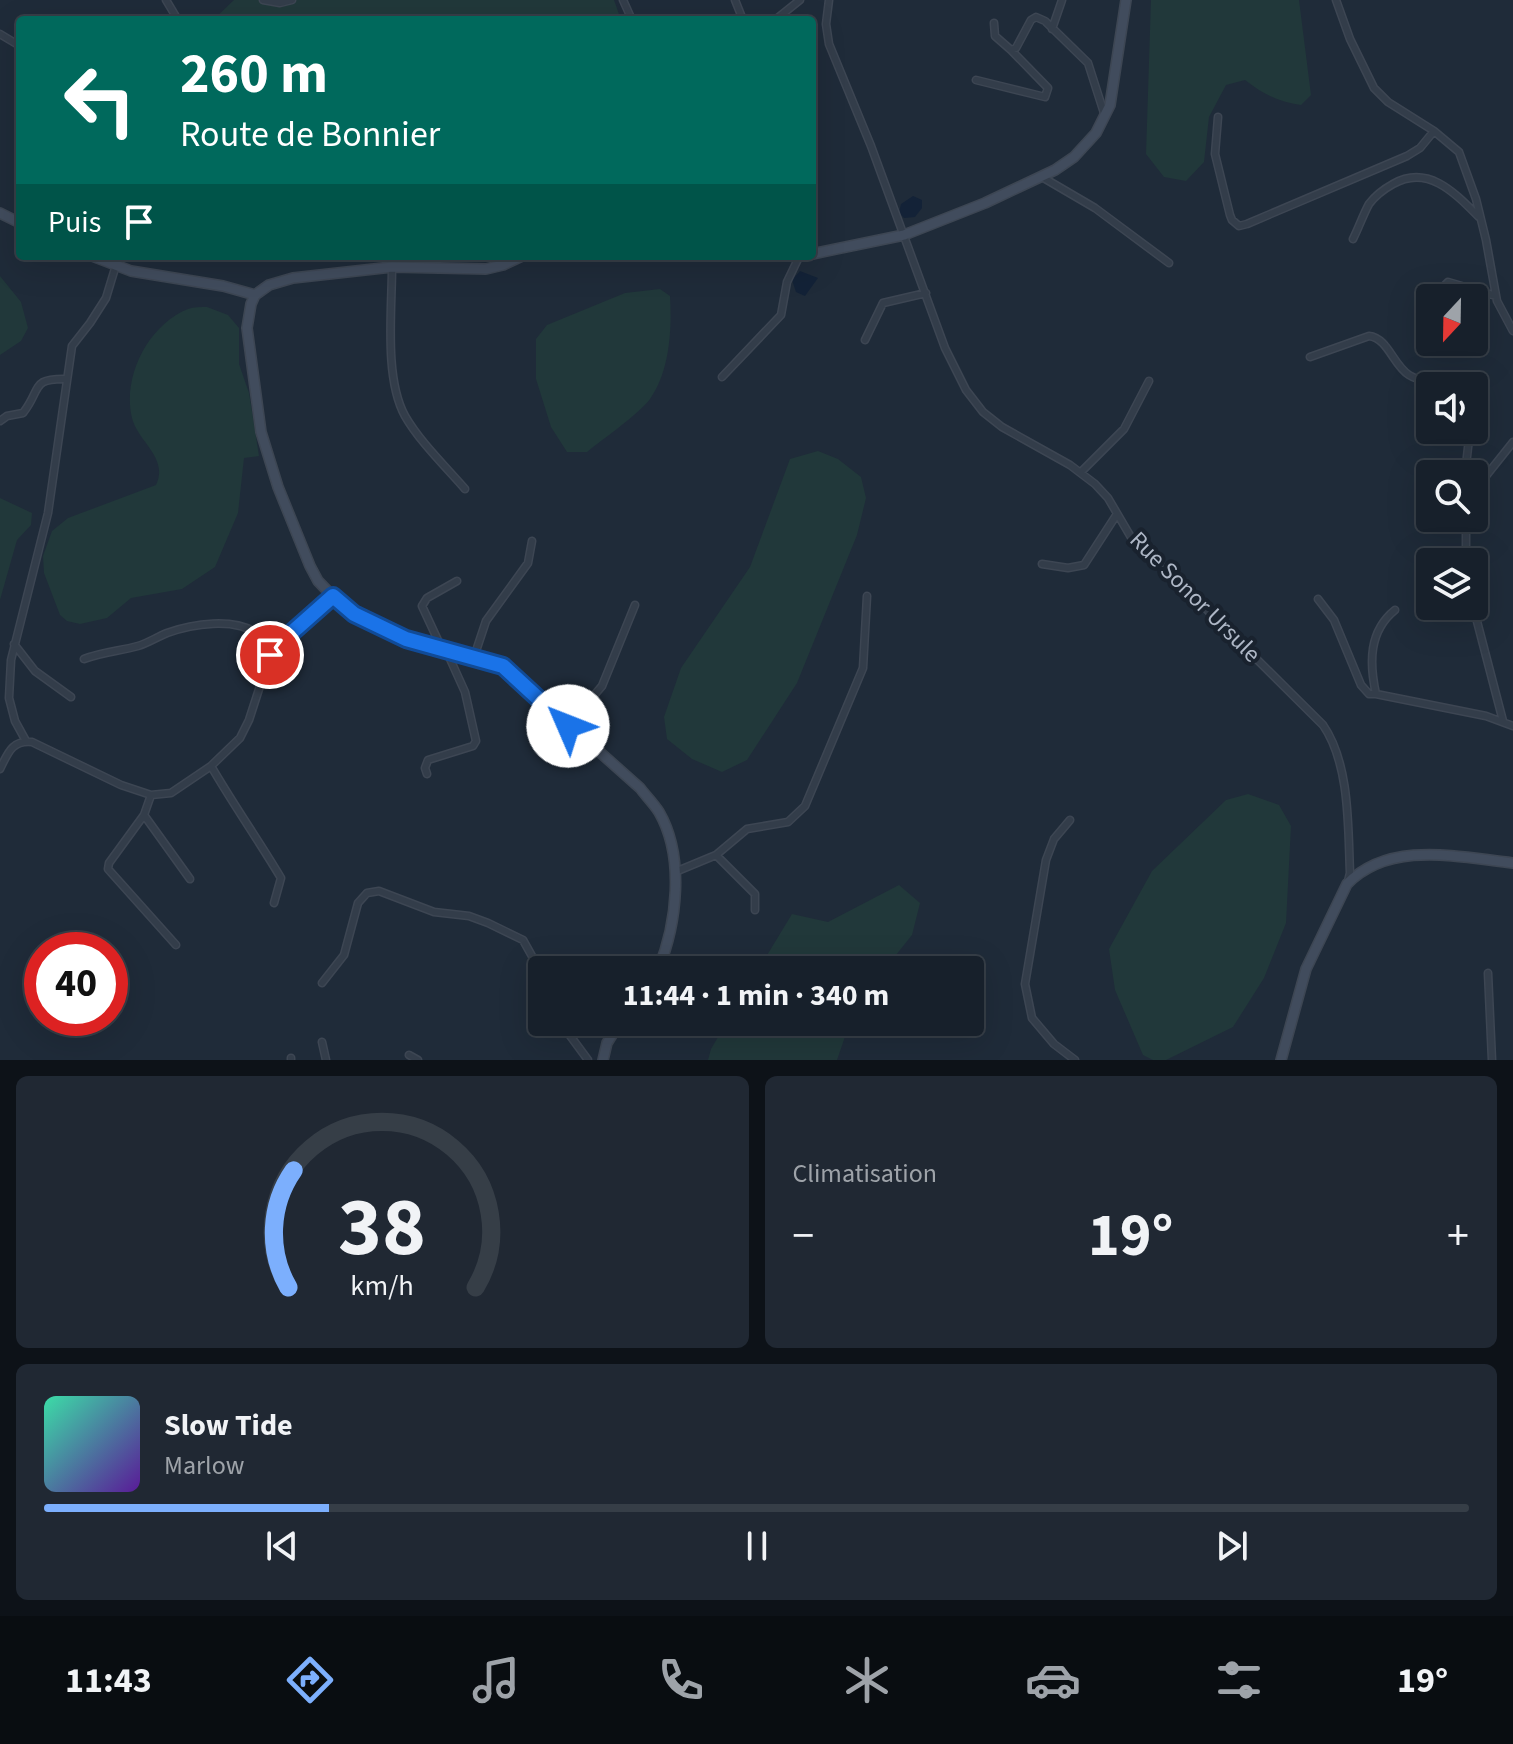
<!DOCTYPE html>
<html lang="fr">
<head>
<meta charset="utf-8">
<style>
	body { margin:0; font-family:"Source Sans 3",sans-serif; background:#202833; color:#f1f3f6; height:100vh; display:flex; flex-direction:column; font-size:30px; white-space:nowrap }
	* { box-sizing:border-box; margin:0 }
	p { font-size:26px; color:#9ea3a9 }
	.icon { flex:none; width:44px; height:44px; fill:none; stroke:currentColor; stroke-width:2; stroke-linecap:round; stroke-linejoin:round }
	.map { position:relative; height:1060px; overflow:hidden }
	.side { display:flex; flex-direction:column; gap:16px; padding:16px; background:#0d1218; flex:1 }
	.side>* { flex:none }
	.top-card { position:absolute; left:16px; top:16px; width:800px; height:244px; border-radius:8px; box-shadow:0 8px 32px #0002,0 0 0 2px #363e47; background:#00695c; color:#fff; overflow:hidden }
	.needle { width:52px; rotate:202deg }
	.controls { position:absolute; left:1416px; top:284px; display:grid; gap:16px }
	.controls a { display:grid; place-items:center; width:72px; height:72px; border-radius:8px; background:#17202b; box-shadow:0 8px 32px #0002,0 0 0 2px #363e47; font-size:40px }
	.speed { position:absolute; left:24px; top:932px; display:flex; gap:16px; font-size:40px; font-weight:700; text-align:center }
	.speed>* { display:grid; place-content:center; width:104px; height:104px; border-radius:50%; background:#17202b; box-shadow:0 8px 32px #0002,0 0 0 2px #363e47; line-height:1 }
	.speed .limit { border:12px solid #d22; background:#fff; color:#111 }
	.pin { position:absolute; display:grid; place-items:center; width:68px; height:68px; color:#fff; margin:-34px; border:4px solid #fff; border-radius:50%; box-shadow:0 2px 8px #0007 }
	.me { position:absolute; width:88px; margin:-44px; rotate:314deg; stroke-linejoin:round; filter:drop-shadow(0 0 6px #0008) }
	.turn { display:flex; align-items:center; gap:28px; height:168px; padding:0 32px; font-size:36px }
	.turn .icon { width:104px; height:104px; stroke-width:2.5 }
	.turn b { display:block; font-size:56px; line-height:68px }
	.then { display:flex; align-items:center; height:76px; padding:0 32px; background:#0003; gap:16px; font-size:30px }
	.big { font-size:60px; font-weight:700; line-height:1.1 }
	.side .tile { flex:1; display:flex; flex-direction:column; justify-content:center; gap:12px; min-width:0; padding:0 28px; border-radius:12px; background:#202833 }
	.side .dial { align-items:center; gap:0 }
	.dial svg { height:208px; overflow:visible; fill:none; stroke:#363e47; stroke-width:7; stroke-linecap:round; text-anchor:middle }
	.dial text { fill:#f1f3f6; stroke:none }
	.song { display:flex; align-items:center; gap:24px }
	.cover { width:96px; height:96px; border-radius:12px; background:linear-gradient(135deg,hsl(160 70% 55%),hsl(270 70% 35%)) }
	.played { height:8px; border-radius:4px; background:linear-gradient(90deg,#7caffd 20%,#363e47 20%) }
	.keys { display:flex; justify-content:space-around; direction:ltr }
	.heat { display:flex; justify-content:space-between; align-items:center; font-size:44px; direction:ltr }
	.side .tiles { flex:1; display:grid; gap:16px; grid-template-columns:1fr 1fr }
	.tile:last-child { grid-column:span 2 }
	.trip { position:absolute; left:528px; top:956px; width:456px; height:80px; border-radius:8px; background:#17202b; box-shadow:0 8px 32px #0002,0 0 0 2px #363e47; font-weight:700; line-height:80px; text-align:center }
	.tabs { display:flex; height:128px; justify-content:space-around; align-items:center; background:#090d11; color:#9ea3a9 }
	.tabs .icon { width:56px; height:56px }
	.tabs .current { color:#7caffd }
	.tabs b { font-size:36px; color:#f1f3f6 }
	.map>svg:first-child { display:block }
	.green { fill:#21383a }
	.water { fill:#132237 }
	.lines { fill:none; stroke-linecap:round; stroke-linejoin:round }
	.street-casing { stroke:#3d4653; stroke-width:9 }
	.secondary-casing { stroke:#3d4653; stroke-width:12 }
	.street { stroke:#333d4a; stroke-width:6 }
	.secondary { stroke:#414c5d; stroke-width:9 }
	.route-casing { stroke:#114b97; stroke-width:20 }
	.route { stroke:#1a73e8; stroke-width:14 }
	.labels { text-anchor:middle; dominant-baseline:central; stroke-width:8; stroke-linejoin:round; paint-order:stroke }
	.street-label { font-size:24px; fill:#aeb7c6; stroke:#19222e }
</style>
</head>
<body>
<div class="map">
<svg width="1513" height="1060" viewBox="0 0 1513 1060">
	<rect width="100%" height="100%" fill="#1f2b39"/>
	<path class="green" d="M234 0H614L621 20H213Z
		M1151 0H1299L1311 95 1301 105C1278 102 1263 94 1245 80L1226 85 1209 117 1204 162 1186 181 1164 177 1146 154Z
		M0 276 21 302 28 328 21 341 0 355Z
		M660 289 670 296C672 328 670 371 650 399 639 414 603 439 587 452H567L551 427 536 379V339L547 325 625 293Z
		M207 307 228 315 239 328V364L249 393 259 456 244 458 238 513 215 567 182 589 131 598 107 618 80 624 67 621 60 615 44 573 43 556 52 531 68 518 156 485C169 458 138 442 132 418 122 377 148 325 188 309 194 307 201 307 207 307Z
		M818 451 838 459 861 477 866 498 857 535 797 683 747 760 722 772 692 759 667 739 664 717 681 668 750 567 790 459Z
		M0 498 32 513 31 525 17 540 0 600Z
		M1248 794 1279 805 1291 826 1286 923 1264 978 1233 1027 1166 1060H1153L1143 1055 1115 990 1109 949 1152 871 1226 800Z
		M899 885 920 903 912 935 884 970H758L792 914 828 922Z
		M727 1022H850L837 1060H708L711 1049Z"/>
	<path class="water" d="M913 196 922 200V208L915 217 904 218 899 213 901 204Z
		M800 271 818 278 805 296 796 292 792 280Z"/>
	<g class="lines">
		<g class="street-casing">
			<path id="street" d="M166 0 178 20
				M263 0 280 3 292 0
				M623 0 632 20
				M735 0 743 20
				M829 0 826 24 829 44 871 146 945 348 966 390 983 412 1002 427 1070 465 1095 484 1108 498 1135 544 1166 569 1323 725C1350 764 1348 827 1350 873L1348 881
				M1336 0 1350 39 1374 88 1388 102 1434 131 1459 152 1476 199 1486 240 1497 301 1513 331
				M70 19V20
				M775 20 800 0
				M994 23 995 36 1011 50 1016 48 1031 20 1036 17 1045 21 1088 63 1104 113
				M1052 29 1062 0
				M0 34 20 46
				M976 80 1045 97 1048 88 1011 50
				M1218 117 1215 154 1230 215 1232 220 1239 226 1247 224 1407 156 1420 148 1434 131
				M1042 177 1095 208 1169 263
				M1353 239C1359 227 1363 215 1369 204 1375 196 1384 189 1393 184 1428 164 1455 193 1479 217
				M392 267C392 309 384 378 405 416 420 442 445 466 465 489
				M1444 298V286L1448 282 1496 296
				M865 340 883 303 926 293
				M1310 357 1369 336C1388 338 1393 365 1409 375 1420 382 1433 382 1446 386
				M722 377 781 315 787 282 799 257
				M0 421 7 416 23 413C42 389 30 378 67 379
				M1081 472 1124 429 1149 381
				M1465 474 1470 430
				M1474 491 1513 442
				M1466 562V518
				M1042 564 1068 568 1084 565 1117 514
				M1318 599 1334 620 1361 685 1369 694H1376
				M1473 606 1503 721
				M1395 610C1369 631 1369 662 1376 694L1486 716 1513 726
				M14 644 35 671 71 697
				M442 649 422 606 427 598 457 581
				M474 657 486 621 528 563 532 541
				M84 659C102 652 120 651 138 646 148 643 157 637 167 633 192 624 234 617 258 634 265 639 267 648 270 655
				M568 726 602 686 635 605
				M26 741 15 721 9 698 11 660 48 513 72 346 90 323 106 298 116 265 115 256
				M211 766C233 804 259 841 281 878L274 903
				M0 769C8 753 12 740 32 742L121 785 151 795 171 793 211 766 240 738 249 720 270 655 280 643 333 596
				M427 774 425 768 428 760 473 746 476 741 465 692 446 650
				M151 795 144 815 109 863 108 869 176 945
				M144 815 190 879
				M1070 820 1054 839 1046 860 1025 984 1032 1018 1054 1044 1075 1060
				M675 872 716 855
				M755 910V894L716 855 747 829 788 822 805 806 863 668 867 596
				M1488 973 1492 1060
				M322 983 344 955 358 903 367 893 379 891 434 912 469 916 488 923 523 940 542 974
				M560 1022 588 1060
				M322 1042 326 1060
				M409 1055 418 1060
				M291 1060V1058"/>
		</g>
		<g class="secondary-casing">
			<path id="secondary" d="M0 213 20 223
				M812 254 904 235 985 203 1055 170 1074 157 1096 133 1110 105 1126 0
				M92 256 131 271 223 286 255 295
				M522 256 503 265 486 269 392 267 293 278 269 285 255 295 251 304 247 328 261 432 278 487 310 566 318 581 343 607 406 639 503 666 640 788C646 796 654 804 659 812 685 857 677 924 658 970
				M786 256H803
				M603 1060 607 1043 620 1022
				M1281 1060 1306 969 1347 884C1390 840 1458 857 1513 863"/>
		</g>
		<use href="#street" class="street"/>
		<use href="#secondary" class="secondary"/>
	</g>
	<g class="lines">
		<g class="route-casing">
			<path id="route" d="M270 655 280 643 333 596 354 614 406 639 503 666 568 726"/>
		</g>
		<use href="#route" class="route"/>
	</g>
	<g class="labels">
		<g class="street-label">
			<text transform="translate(1195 597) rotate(45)">Rue Sonor Ursule</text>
		</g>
	</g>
</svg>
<div class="controls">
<a><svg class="needle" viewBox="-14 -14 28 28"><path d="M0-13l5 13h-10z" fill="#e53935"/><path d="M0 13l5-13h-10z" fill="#9ea3a9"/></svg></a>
<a><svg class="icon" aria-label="sound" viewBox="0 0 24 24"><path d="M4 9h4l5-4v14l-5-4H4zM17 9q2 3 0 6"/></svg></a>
<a><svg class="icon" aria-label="search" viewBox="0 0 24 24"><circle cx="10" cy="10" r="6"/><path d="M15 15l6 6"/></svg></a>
<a><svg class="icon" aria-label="layers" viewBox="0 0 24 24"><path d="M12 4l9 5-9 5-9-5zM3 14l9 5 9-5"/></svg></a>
</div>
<div class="speed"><div class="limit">40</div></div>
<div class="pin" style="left:270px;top:655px;background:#d93025"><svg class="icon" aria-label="arrive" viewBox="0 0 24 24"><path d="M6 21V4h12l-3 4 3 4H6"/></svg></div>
<svg class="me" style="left:568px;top:726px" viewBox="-20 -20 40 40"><circle r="19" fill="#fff"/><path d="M0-13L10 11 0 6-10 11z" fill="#1a73e8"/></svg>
<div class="trip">11:44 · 1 min · 340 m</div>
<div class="top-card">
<div class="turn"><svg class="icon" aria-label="left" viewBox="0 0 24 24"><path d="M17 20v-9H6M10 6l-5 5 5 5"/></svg><div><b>260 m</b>Route de Bonnier</div></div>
<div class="then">Puis<svg class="icon" aria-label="arrive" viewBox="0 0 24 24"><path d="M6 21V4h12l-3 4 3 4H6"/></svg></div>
</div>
</div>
<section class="side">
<div class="tiles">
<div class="tile dial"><svg viewBox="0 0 100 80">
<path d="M14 69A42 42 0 1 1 86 69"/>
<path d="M14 69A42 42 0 0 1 16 24" stroke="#7caffd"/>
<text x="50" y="56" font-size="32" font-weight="700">38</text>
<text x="50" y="72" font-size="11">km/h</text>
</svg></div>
<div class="tile"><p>Climatisation</p>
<div class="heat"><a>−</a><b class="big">19°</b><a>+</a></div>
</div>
<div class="tile">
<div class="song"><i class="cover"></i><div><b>Slow Tide</b><p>Marlow</p></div></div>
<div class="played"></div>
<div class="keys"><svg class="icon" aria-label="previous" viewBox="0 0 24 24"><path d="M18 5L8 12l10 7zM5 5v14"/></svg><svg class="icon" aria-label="pause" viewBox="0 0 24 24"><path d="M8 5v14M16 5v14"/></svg><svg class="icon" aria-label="next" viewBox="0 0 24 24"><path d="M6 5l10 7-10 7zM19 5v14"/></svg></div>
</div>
</div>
</section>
<nav class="tabs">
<b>11:43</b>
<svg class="icon current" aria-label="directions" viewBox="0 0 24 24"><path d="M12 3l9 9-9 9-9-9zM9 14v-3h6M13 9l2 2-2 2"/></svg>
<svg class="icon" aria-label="music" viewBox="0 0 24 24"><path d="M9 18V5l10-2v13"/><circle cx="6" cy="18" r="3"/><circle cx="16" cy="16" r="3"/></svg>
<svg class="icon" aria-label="phone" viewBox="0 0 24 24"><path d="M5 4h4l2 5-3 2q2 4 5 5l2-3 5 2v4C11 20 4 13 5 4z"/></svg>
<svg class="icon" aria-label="climate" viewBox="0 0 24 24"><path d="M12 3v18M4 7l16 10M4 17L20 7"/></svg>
<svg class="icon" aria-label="car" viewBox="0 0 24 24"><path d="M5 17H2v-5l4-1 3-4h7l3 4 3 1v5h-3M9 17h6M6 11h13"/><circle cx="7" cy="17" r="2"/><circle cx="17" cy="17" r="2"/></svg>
<svg class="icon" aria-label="filters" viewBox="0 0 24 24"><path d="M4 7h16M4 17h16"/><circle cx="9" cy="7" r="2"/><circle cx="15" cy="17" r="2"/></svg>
<b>19°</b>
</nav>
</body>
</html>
